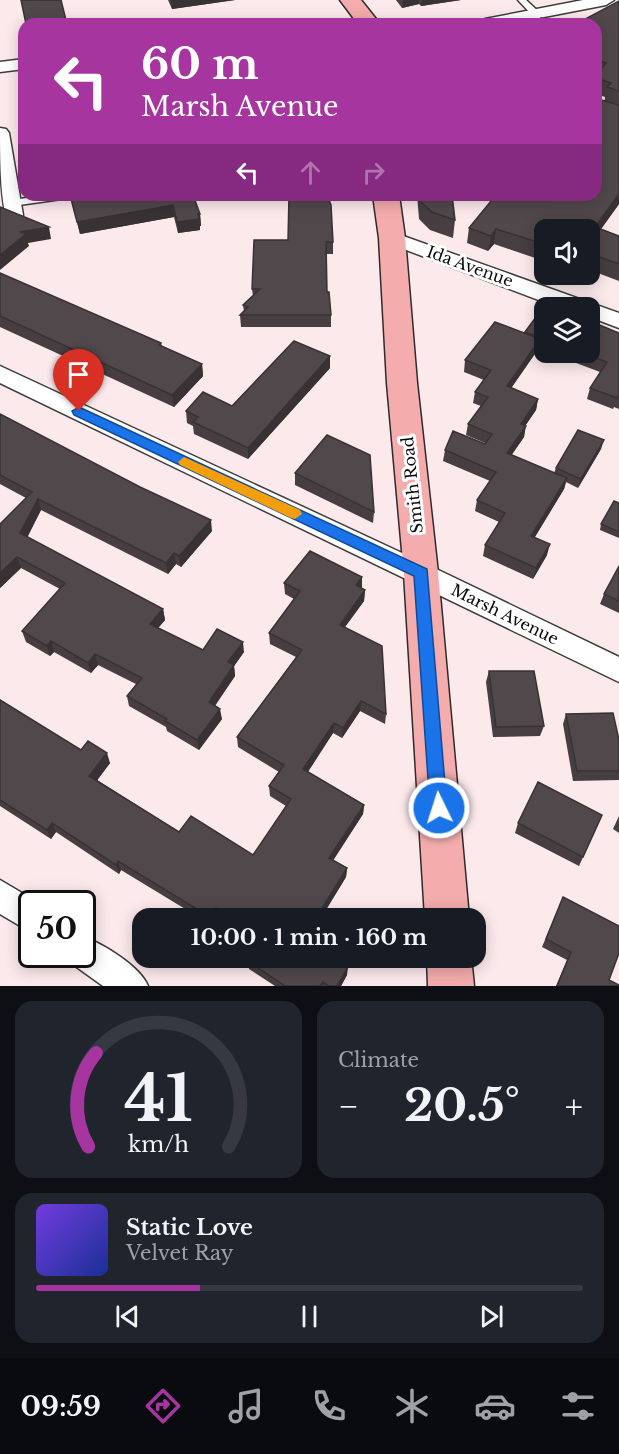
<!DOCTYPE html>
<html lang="en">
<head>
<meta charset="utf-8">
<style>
	body { margin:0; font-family:"Libre Baskerville",serif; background:#20242c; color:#f1f3f6; height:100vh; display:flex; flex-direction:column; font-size:22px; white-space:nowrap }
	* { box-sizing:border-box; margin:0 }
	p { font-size:20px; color:#9ea1a6 }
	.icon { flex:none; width:33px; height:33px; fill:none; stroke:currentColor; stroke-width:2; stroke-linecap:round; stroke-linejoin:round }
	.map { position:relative; height:986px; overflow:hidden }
	.details { display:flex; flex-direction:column; gap:15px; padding:15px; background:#0d0f14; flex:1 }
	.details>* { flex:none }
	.banner { position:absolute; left:18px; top:18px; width:584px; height:183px; border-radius:18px; box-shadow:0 3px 15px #0003; background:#a735a0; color:#fff; overflow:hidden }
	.controls { position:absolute; left:534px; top:219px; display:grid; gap:12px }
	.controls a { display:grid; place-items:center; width:66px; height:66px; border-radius:12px; background:#171b24; box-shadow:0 3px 15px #0003; font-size:30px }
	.speed { position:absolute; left:18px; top:890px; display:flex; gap:12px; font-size:30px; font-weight:700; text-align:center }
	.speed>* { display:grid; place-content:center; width:78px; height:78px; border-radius:50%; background:#171b24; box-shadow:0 3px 15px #0003; line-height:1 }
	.speed .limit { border:3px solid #111; border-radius:9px; background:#fff; color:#111 }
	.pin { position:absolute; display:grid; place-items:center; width:51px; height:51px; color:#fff; margin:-62px -26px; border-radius:50% 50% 50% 0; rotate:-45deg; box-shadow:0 0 6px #0007 }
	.pin .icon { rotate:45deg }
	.me { position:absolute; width:66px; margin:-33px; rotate:356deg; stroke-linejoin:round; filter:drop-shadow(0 0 4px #0008) }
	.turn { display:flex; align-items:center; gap:21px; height:126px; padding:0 24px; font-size:27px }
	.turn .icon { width:78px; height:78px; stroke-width:2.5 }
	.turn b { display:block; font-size:42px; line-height:51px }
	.lanes { display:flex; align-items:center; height:57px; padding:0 24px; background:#0003; justify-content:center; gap:30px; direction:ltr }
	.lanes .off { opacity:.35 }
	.big { font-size:45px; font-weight:800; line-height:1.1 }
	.details .widget { flex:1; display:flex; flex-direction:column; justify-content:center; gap:9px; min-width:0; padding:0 21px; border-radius:18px; background:#20242c }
	.details .dial { align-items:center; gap:0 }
	.dial svg { height:156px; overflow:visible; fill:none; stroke:#363941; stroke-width:7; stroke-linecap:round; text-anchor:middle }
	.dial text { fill:#f1f3f6; stroke:none }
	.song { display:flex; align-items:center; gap:18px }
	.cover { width:72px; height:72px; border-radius:9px; background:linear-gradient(135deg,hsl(260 70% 55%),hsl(230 70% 35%)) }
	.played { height:6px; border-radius:3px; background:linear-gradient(90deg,#a735a0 30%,#363941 30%) }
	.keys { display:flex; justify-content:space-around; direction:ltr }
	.heat { display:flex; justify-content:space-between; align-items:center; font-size:33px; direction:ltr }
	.details .tiles { flex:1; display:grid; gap:15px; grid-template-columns:1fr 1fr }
	.widget:last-child { grid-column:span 2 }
	.trip { position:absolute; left:132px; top:908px; width:354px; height:60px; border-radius:18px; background:#171b24; box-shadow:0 3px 15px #0003; font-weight:800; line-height:60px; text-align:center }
	.menu { display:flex; height:96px; justify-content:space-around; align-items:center; background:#090b0e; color:#9ea1a6 }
	.menu .icon { width:42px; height:42px }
	.menu .on { color:#a735a0 }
	.menu b { font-size:27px; color:#f1f3f6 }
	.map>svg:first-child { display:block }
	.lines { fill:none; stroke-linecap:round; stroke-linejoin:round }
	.service-casing { stroke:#3d3d3d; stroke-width:3 }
	.minor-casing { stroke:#3d3d3d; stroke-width:3 }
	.secondary-casing { stroke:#2c2c2c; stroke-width:3 }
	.service { fill:#fff; fill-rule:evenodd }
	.minor { fill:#fff; fill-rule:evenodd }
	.secondary { fill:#f4acac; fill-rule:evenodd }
	.wall { fill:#463e41 }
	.shaded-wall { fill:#393235 }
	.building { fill:#51484c; stroke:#393235; stroke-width:1.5 }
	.route { fill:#1a73e8; stroke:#114b97; stroke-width:1.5 }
	.slow { fill:#f59e0b }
	.labels { text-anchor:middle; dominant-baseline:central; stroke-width:6; stroke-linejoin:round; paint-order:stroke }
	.street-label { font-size:16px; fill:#0a0a0a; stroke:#fff }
</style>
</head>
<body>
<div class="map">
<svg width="619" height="986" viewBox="0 0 619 986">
	<rect width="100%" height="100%" fill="#fce9eb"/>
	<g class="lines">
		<g class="service-casing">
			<path id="service" d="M518 0H526L539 12V16H533Z
				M49 195H74L69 198 12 206 7 203 12 200Z"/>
		</g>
		<g class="minor-casing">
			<path id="minor" d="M583 0H614L606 5 508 24H477L485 19Z
				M24 59V69L0 72V62Z
				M0 128 6 129 9 133 23 215 21 219H7C0 200 0 151 0 128Z
				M392 232 619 313V328L590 317V308H560L385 242 382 238 385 234Z
				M0 366 430 566 619 657V682L0 383Z
				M0 880 39 903H32V933L0 914Z
				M82 936C103 944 140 966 148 986H103L71 963 67 954H82Z"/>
		</g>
		<g class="secondary-casing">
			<path id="secondary" d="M340 0H361L380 24H358Z
				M373 195H399L405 238 417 383 438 573 469 918H425L404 573 387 383 379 238Z
				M427 957H471L474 986H428Z"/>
		</g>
		<use href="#service" class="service"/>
		<use href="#minor" class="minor"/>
		<use href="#secondary" class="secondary"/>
	</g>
	<path class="wall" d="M168 0H235L172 9Z
		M396 0H461L421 6 419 4 402 8Z
		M619 1V204L601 229 619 236V281L590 270V230H544V261L494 244 488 251 467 243 469 228 596 195 605 97 596 94V24Z
		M70 195H193L200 214 201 226H200V230L178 233 174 217 80 234Z
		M417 195H452L455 220 453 238 430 230 419 219Z
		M288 240 333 242V254H327V292L331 315V327H241L240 315 244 311 243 305 253 296 252 289Z
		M0 273 161 343 162 346 202 364 203 376 174 407 0 327Z
		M544 310V351L538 349 511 388 538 399 536 410 525 426 524 437 511 455 554 473 556 468 601 449 578 488 566 482 564 489 534 538 547 555 533 579 483 556 485 545 499 522 475 511 477 500 490 481 443 461 445 450 485 443 466 435 468 424 481 406 473 403 475 392 484 380 464 372 465 360 525 334V332Z
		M619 333V409L614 407 613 409 587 399 590 388 600 372 547 352H590Z
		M330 368 248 459 194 434 193 426 187 423 186 411 232 406Z
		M0 414 212 531 181 567 176 564 168 574 41 510 27 537 163 609 165 620 158 628 203 650 244 652 234 666 235 676 215 706 222 719 199 750 167 731 166 727 129 706 127 696 136 684 98 665 91 673 54 652 50 656 26 642 22 631 60 589 21 568 0 588 26 498 0 484Z
		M295 473 374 512 373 523 295 485Z
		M619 503V538L600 530 601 524Z
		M619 566V613L600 604 604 594Z
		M284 583 362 588 365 590 364 601 345 627 386 714 385 724 360 711 342 738 333 733 308 772 364 805 363 814 333 860 347 868 346 877 321 918H219L217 917 216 918H200L121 870 119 874 56 832 51 839 0 806V700L81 750 110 763 97 780 179 832 253 855 286 806 270 796 269 786 279 772 238 747 237 737 296 657 270 644 269 633 294 599 285 594Z
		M489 671 544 726 540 736 493 737 486 682Z
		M566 714 619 740V780L573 781 563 724Z
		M602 815 579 866 515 833 518 823Z
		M619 816V833L613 829Z
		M563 897 609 980 619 986H556L567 960 542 947Z
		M248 961 347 975 341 986H275L249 969Z"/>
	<path class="shaded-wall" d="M171 0H235L172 9Z
		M403 0H419V4L402 8Z
		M422 0H461L421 6Z
		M66 20 67 24H32Z
		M619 194V204L591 243 595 227Z
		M173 205 174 217 80 234 77 222Z
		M200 214 201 226H200V230L178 233 177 222Z
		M49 227 51 239 28 243 29 246 0 270V255L20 232Z
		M496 229 494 244 488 251 491 236Z
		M540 339 537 351 505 397 507 386Z
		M330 356V368L248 459V448Z
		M202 364 203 376 174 407 172 395Z
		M538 399 536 410 519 435 521 424Z
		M526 426 524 437 505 465 507 453Z
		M604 440 601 449 578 488 581 479Z
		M567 478 564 489 529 547 531 536Z
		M38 499 41 510 24 544 20 533Z
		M211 520 212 531 181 567 179 556Z
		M550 544 547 555 533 579 536 568Z
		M174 553 176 564 168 574 166 563Z
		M17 557 21 568 0 588V573Z
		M362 577V588L356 585Z
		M365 590 364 601 339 635 340 625Z
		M163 609 165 620 152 635 150 624Z
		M51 641 54 652 50 656 47 646Z
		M243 642 244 652 234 666 235 676 210 712 209 702 228 662Z
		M95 654 98 665 91 673 88 663Z
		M361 701 360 711 342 738 343 728Z
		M220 709 222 719 199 750 197 740Z
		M334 723 333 733 303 779V769Z
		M107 753 110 763 93 786 89 776Z
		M364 805 363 814 329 867V858Z
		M52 823 56 832 51 839 47 830Z
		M118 861 121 870 119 874 116 865Z
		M347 868 346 877 321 918H316Z
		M216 908 217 917 216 918H210Z
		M348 967 347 975 341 986H337Z"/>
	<path class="building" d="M21 0H61L66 20 26 24Z
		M619 1V91L607 87 611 83 596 78V76L606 63 596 60V24H576Z
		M541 18 562 24H536Z
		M598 99 619 105V194L595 227 619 236V264L591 254 590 256V230H544V244L496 229 491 236 469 228 496 195H596V102Z
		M70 195H193L200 214H198L199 219 177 222 173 205 77 222Z
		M289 195H327L331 205 333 242H326L327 292H329L331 315H240L248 307 243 305 260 289H252L254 240H288Z
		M420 195H452L455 220 432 212 421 202Z
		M0 207 49 227 20 232 26 234 0 255Z
		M0 273 161 343 159 345 202 364 172 395 0 316Z
		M542 309 544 310V339L525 332Z
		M590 321 619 333V397L618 396 617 398 590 388 607 362 581 352H590Z
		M495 322 540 339 507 386 538 399 521 424 526 426 507 453 567 478 531 536 550 544 536 568 485 545 505 513 477 500 496 472 445 450 453 431 485 444 492 434 468 424 488 397 475 392 491 370 465 360Z
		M294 341 330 356 248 448 193 422 198 417 186 411 203 392 232 406Z
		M0 414 140 487 211 520 179 556 174 553 166 563 38 499 20 533 163 609 150 624 203 650 217 629 243 642 228 662 234 665 209 702 220 709 197 740 165 721 167 719 127 696 142 678 95 654 88 663 51 641 47 646 22 631 65 583 17 557 0 573V524L32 492 0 475Z
		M578 430 604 440 581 479 556 468Z
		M327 435 370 455 374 512 295 473Z
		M614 501 619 503V532L601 524Z
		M310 551 362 577 356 585 365 590 340 625 382 646 386 714 361 701 343 728 334 723 303 769 364 805 329 858 347 868 316 918H231L216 908 210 917 118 861 116 865 52 823 47 830 0 800V700L81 750 88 741 107 753 89 776 179 832 191 816 253 855 291 799 269 786 284 765 237 737 302 650 269 633 300 591 284 583Z
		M619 566V601L604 594Z
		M489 671H534L544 726 496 727Z
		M613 713 619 740V771H577L566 714Z
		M538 782 602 815 583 857 518 823Z
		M563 897 619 926V953L609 980 619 985V986H557L571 952 546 939Z
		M250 957H332L348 967 337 986H329L323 982 320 986H285L248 961Z"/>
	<path class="route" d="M79 407 427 569 447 808 445 814 439 816 433 814 430 808 414 576 74 415 72 411Z"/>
	<path class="slow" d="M184 457 300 510 302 514 295 519 291 518 180 465 178 462Z"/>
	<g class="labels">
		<g class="street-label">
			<text transform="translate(470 266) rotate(20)">Ida Avenue</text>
			<text transform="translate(412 485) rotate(-96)">Smith Road</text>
			<text transform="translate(505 614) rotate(26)">Marsh Avenue</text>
		</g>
	</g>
</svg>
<div class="controls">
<a><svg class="icon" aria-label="sound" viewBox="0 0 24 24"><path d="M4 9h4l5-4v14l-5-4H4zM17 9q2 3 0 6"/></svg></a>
<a><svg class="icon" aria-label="layers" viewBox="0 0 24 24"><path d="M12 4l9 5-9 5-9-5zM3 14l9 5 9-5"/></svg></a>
</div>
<div class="speed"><div class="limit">50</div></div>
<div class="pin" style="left:79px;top:411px;background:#d93025"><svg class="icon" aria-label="arrive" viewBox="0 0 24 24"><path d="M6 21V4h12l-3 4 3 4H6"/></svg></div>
<svg class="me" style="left:439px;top:808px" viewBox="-20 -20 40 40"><circle r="17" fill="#1a73e8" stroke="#fff" stroke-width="3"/><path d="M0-11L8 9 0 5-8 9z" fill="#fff"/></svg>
<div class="trip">10:00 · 1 min · 160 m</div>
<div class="banner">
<div class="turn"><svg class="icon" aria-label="left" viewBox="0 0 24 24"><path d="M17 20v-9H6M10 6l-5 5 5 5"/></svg><div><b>60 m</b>Marsh Avenue</div></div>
<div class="lanes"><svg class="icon" aria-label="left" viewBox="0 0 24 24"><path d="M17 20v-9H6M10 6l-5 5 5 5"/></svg><svg class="icon off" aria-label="ahead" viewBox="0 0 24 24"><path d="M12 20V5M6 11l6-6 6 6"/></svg><svg class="icon off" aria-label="right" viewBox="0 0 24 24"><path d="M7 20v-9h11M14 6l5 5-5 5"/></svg></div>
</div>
</div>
<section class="details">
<div class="tiles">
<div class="widget dial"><svg viewBox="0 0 100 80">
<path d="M14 69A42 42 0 1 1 86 69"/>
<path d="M14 69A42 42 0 0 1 18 21" stroke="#a735a0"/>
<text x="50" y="56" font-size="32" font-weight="700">41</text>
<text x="50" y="72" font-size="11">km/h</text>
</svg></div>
<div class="widget"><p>Climate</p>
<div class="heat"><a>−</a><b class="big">20.5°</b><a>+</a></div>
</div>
<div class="widget">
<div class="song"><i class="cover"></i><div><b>Static Love</b><p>Velvet Ray</p></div></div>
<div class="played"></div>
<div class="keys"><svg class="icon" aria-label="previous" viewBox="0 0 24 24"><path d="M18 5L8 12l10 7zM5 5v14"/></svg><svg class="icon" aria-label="pause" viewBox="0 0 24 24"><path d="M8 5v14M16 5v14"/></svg><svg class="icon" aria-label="next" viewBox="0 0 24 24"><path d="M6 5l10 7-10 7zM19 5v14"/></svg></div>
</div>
</div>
</section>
<nav class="menu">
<b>09:59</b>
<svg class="icon on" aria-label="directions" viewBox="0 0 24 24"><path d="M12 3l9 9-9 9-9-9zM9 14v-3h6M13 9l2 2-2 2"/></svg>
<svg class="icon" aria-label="music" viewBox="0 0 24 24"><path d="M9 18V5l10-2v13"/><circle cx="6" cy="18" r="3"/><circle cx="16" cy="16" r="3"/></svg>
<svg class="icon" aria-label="phone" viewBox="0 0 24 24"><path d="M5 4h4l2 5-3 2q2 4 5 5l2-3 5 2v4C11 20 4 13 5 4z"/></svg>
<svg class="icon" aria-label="climate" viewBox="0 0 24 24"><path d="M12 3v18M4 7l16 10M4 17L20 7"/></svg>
<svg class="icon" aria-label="car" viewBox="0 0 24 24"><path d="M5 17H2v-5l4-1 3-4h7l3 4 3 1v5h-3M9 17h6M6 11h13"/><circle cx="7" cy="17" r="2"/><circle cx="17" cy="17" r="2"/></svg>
<svg class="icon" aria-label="filters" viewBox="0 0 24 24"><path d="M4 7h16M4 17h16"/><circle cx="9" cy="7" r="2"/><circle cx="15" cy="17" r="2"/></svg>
</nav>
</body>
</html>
